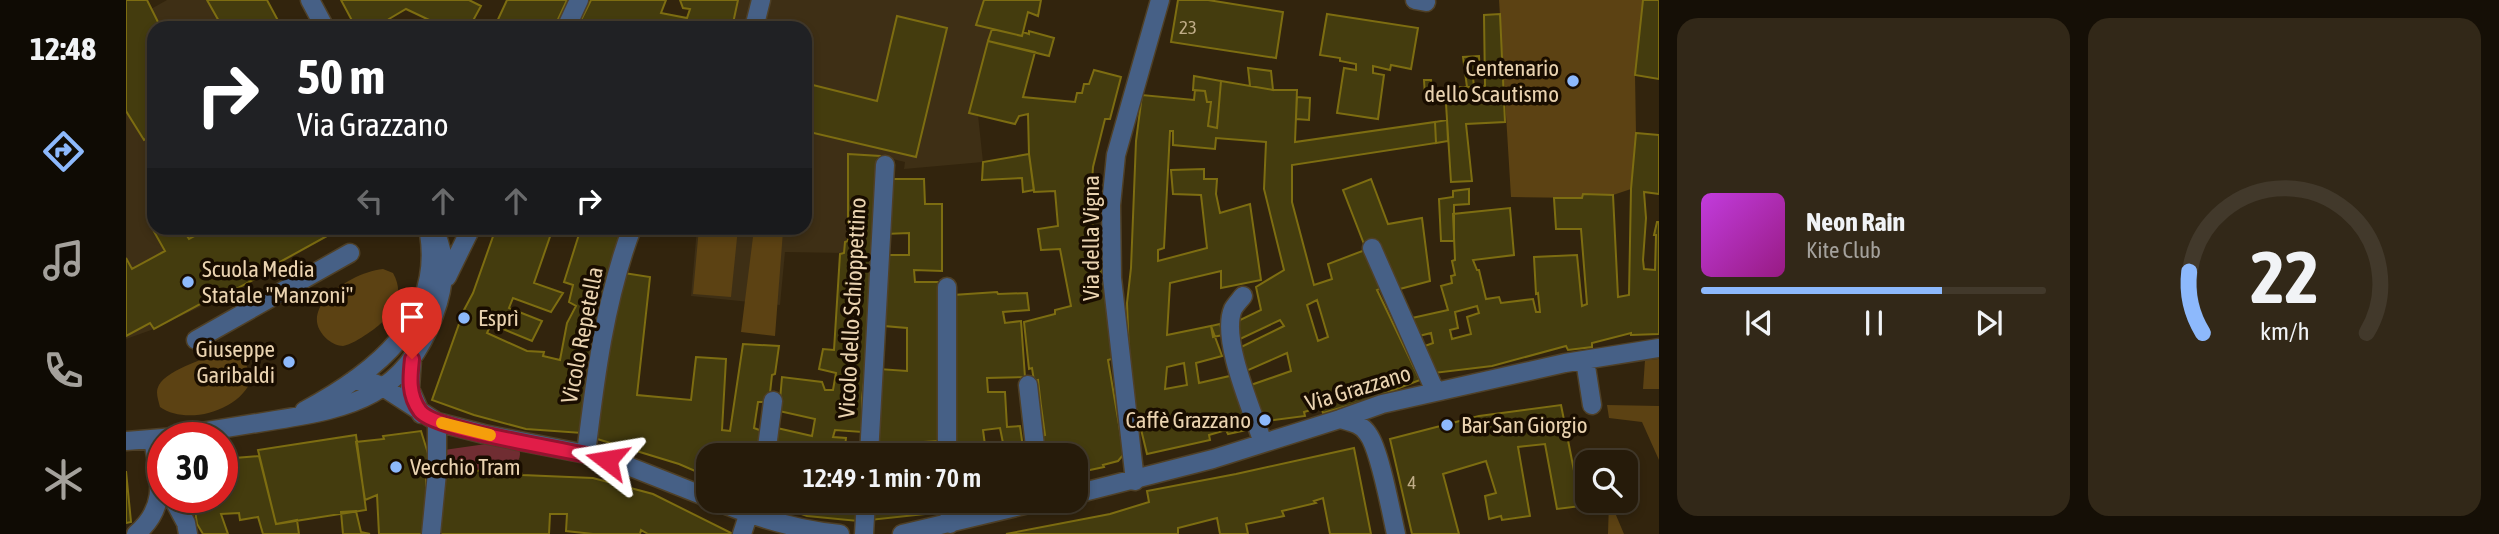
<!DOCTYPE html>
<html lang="it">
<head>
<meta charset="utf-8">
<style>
	body { margin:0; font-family:"Asap Condensed",sans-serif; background:#322818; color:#f1f3f6; height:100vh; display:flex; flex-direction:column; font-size:26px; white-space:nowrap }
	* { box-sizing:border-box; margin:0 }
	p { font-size:23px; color:#a4a19c }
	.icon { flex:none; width:38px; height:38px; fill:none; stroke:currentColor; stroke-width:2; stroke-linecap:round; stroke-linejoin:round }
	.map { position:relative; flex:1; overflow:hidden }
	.sheet { display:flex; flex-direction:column; gap:18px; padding:18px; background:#150f06; width:840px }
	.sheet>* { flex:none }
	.top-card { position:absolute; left:21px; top:21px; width:665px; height:214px; border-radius:21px; box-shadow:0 4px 10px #0003,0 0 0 2px #42392b; background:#202124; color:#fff; overflow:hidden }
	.fabs { position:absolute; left:1449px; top:450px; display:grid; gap:14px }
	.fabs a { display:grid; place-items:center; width:63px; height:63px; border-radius:14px; background:#261b0a; box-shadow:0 4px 10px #0003,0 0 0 2px #42392b; font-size:35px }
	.speed { position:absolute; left:21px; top:422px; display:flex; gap:14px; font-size:35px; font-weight:700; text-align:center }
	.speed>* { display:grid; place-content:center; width:91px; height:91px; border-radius:50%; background:#261b0a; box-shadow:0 4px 10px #0003,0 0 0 2px #42392b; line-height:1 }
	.speed .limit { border:10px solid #d22; background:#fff; color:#111 }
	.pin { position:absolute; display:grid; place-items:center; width:60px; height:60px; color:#fff; margin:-72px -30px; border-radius:50% 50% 50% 0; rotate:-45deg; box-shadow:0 0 7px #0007 }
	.pin .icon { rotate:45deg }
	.me { position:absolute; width:77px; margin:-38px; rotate:284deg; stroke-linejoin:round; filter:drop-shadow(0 0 5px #0008) }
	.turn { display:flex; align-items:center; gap:24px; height:147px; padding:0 35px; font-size:32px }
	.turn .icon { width:91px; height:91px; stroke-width:2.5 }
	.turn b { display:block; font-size:49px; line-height:60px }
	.lanes { display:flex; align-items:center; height:66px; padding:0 35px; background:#0003; justify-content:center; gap:35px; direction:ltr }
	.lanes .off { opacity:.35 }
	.sheet .tile { flex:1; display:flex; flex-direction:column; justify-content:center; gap:10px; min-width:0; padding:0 24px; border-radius:21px; background:#322818 }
	.sheet .dial { align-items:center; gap:0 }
	.dial svg { height:182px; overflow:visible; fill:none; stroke:#42392b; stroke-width:7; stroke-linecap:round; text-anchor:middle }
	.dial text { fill:#f1f3f6; stroke:none }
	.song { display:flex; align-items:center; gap:21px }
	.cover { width:84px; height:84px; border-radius:10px; background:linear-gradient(135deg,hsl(290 70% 55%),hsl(310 70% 35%)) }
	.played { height:7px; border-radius:4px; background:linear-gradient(90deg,#8db9fc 70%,#42392b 70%) }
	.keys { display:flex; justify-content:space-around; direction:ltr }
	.sheet .tiles { flex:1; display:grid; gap:18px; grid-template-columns:repeat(2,1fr) }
	.trip { position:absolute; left:570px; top:443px; width:392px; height:70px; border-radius:21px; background:#261b0a; box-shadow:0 4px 10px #0003,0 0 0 2px #42392b; font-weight:600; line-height:70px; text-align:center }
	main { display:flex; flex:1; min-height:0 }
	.menu { display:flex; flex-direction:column; width:126px; justify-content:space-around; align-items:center; background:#0f0b04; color:#a4a19c }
	.menu .icon { width:49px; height:49px }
	.menu .on { color:#8db9fc }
	.menu b { font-size:32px; color:#f1f3f6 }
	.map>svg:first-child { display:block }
	.built { fill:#3e2f15 }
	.green { fill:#5c4213 }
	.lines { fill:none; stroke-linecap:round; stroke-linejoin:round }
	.canal { stroke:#702d32; stroke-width:26 }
	.building { fill:#443c0e; stroke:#7d6d11; stroke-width:2; fill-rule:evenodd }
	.minor-casing { stroke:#4f4027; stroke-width:21 }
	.minor { stroke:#466086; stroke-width:18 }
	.route-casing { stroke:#92132f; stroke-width:18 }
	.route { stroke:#e11d48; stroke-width:12 }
	.slow { stroke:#f59e0b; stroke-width:12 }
	.poi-dot { fill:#8db9fc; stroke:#190d00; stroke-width:2.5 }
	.labels { text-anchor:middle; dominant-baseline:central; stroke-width:7; stroke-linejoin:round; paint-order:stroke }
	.number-label { font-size:19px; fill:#c0ad88 }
	.poi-label { font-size:23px; fill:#ead3b0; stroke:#190d00; text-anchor:start }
	.street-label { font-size:23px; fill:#ead3b0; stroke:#190d00 }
</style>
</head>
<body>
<main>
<nav class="menu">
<b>12:48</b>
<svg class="icon on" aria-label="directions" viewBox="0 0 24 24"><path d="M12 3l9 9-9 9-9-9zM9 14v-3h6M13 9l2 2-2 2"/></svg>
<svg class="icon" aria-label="music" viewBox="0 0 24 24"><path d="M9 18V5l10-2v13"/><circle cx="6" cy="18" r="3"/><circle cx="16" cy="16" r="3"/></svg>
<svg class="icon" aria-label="phone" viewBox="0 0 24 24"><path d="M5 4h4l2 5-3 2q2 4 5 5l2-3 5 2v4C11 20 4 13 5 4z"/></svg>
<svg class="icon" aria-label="climate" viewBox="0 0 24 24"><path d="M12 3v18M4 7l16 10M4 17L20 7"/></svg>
</nav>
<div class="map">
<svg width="1533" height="534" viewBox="0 0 1533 534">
	<rect width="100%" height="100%" fill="#32240d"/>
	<path class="built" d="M41 0H81L94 23 137 0H141L156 28H28V228H217L101 294 28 329 0 339V37L25 9Z
		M554 0H858L850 25 866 29 843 112 852 115 857 162 778 169 779 162 754 156 722 154V241L719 242 718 253 659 252 654 305 565 296 571 228H679V28H559L564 9 557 8Z"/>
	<path class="green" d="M1373 0H1517L1509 75 1510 133 1505 189 1487 195 1457 194 1456 198 1385 197Z
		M573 228H612L605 297 567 294Z
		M638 228 657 231 649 336 615 332 627 237Z
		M257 269 267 273C282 300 262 320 241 334 235 338 224 345 217 346 212 346 206 343 202 340 187 327 188 313 200 298 214 284 237 271 257 269Z
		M103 352C117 356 121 365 126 378 115 411 61 426 34 407 32 399 29 392 33 385 41 370 87 354 103 352Z
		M1533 359V389H1517L1519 360Z
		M1481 405 1533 406V460L1516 422 1483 418Z
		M1483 501H1484L1498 534H1482Z"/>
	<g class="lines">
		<path class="canal" d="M325 462 381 454"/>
	</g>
	<path class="building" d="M0 0H21L35 28H28V135L18 140 0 111Z
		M81 0H141L156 28H86L94 23Z
		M215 0H343L355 6 343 28H320L280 9 263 19 269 28H230Z
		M381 0H441L428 28H368Z
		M465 0H540L535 13 561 18 564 9 557 8 554 0H612L606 28H451Z
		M858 0H915L912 16 902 12 896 36 850 25Z
		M1052 0H1082L1157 12 1150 58 1045 42Z
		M1517 0H1533V79L1509 75Z
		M1201 14 1292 28 1285 69 1265 65 1264 70 1247 66V73L1258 75 1252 119 1211 113 1218 68 1230 70V64L1214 61V58L1194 55Z
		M1374 14 1379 122 1340 124 1346 181 1325 182 1319 88 1359 86 1358 15Z
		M771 16 821 28 790 157 679 131V83L751 101Z
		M866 29 896 36 897 32 903 34V31L928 38 923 56 862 41Z
		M862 41 909 52 897 97 949 102 951 93H956L958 84H963L968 70 995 77 984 119H979L967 167 965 198 968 246 971 245 989 358 982 360 998 454 992 461 977 465 978 467 950 473V455H916L915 436 919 435 915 406 912 380 908 381 906 368 903 369 898 322 929 314V310L945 306 934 249 915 250 912 229 932 226 929 191 908 192 903 154 902 114 893 116 889 124 843 113Z
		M1353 56 1354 76 1347 77 1348 87H1341L1337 57Z
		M1122 68 1145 71 1147 90 1124 86Z
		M1068 76 1095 81 1091 128 1082 126 1085 102H1081L1079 91 1067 90Z
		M1298 80H1305L1307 96 1299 97Z
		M1095 81 1147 90H1171L1169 142 1309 122 1310 143 1166 165V202L1188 285 1206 279 1202 264 1239 250 1254 289 1251 290 1294 380 1242 400 1197 413 1195 407 1178 412 1179 416 1133 422 1122 386 1165 371 1161 353 1118 372 1111 349 1158 326 1154 320 1112 340 1110 326 1114 320 1135 310 1130 287 1158 270 1138 189 1140 142 1090 138 1089 149 1047 145V131H1044L1038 248 1032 250V261L1081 248 1075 195 1047 194 1045 170 1078 169V179H1091L1090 194 1094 213 1124 204 1135 280 1095 288V271L1044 283 1041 335 1085 326 1096 356 1070 363 1073 383 1108 375 1125 429 1102 434 1100 430 1083 435 1084 440 1021 454 1004 384 1001 303 1005 268 1010 141 1016 95 1068 100 1069 90 1079 91 1081 102H1085L1082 126 1091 128ZM1191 300 1202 337 1192 341 1181 305ZM1058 363 1061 385 1039 389 1041 367Z
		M1171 97 1184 98 1183 120 1170 119Z
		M1321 120 1322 141 1310 143 1309 122Z
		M1510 133 1533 135V194L1518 192 1520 218 1517 260 1518 269 1529 270 1530 235H1528L1531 222H1533V334L1505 335V333L1466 343V347L1442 350 1440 346 1366 366 1308 373 1296 347 1307 343 1305 333 1293 336 1286 318 1322 310 1315 286 1326 283 1325 276 1329 275 1326 261 1329 260 1327 214 1384 208 1388 255 1347 260 1351 270H1353L1360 299 1373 297 1375 303 1407 299 1410 312H1414L1412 293 1410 294 1408 257 1451 255 1456 306 1461 304 1455 229H1430L1428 198H1456L1457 194 1487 195 1492 297 1503 295 1505 189ZM1351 306 1353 313 1341 317 1345 334 1326 339 1324 330 1332 328 1329 312Z
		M722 154 754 156 746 320 736 398V432L709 430 707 437 720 438 718 455H646L651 428 686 436 689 419 653 411 656 377 696 382 699 390H707L710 373 693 369 697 349 708 350 714 254 718 253 719 242 722 241Z
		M903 154 908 190 897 192 896 178 856 180 857 162Z
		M762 179H798L799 204H816V271L788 270 789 282H814L812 394 814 441 782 443 783 455H749L753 369 781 371V328L758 326 759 255H783V233L759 234Z
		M1245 179 1262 224 1296 218 1304 281 1270 290 1249 240 1238 244 1217 190Z
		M1343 189V204L1328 205V241H1315L1313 199 1327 197V191Z
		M28 227 56 228 63 239 78 231 76 228H210L212 230 152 263 153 265 142 272 101 294 100 292 88 299 87 297 28 329 24 323 0 336V258L6 269 39 251 26 228Z
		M370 228H427L408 283 437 293 425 312 387 298 383 308 416 321 406 341 365 324 361 333 401 351 418 352 417 356 434 360 441 323 450 306 443 302 447 285 438 282 455 228H501H496L471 315 477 317 456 433 400 429 348 415 306 400 338 310 347 293Z
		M498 273 524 277 511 395 565 400 570 357 600 359 596 430 604 431 617 344 653 346 649 374 646 375 643 402H632L628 428 636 431 631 455H583V477L553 464 468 438 485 322Z
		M871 292 872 294 901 293 903 310 877 312 879 323 895 321 899 377 861 378 862 392H879L881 427 894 426 898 455H825L827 295ZM874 428 877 443 859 445 857 430Z
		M1094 324 1097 335 1087 337 1085 326Z
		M1435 405 1455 506 1431 509 1419 444 1392 447 1404 516 1376 520 1375 516 1363 519 1359 496 1370 493 1360 461 1317 474 1333 534H1286L1264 439 1353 416Z
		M295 431 309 476 300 479V490L304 489 298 534H253L251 495 239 500 230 442 258 439 257 436Z
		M230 435 240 510 150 524 132 450Z
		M1228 448 1245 534H1204L1197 498 1188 501 1190 503 1156 511 1158 516 1120 524 1122 534H1094L1091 518 1052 528V534H880L984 514 1023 502 1021 491 1110 474Z
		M133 456 150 524 171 520 173 534H137L132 517 114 520 113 513 95 514 102 534H77L71 524 67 497H96V459Z
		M393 465 396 475 467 478 527 494 607 534H522L515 530 514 534H467L440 531 441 514H424L423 534H311L314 476Z
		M0 471 5 522 0 523Z
		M733 500 732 521 681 516 639 501Z
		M745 500H820V508L799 514 744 520Z
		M230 511 235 532 244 534H217L215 512Z"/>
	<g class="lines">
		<g class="minor-casing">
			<path id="minor" d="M184 0 199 28
				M1289 0 1300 2
				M440 28 453 0
				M628 28 635 0
				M1246 248 1309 391
				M321 277 345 228
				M821 287V455
				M1117 296C1114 300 1109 305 1107 309 1094 339 1127 412 1137 443
				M70 340 224 253
				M286 359 284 389 295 414
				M1459 360 1466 405
				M228 380 248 383 257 387 311 422 358 434 460 454 502 466 583 498
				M902 385 910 455
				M178 411C247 374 317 321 303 233
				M1214 419C1225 422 1236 424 1242 434 1254 450 1265 512 1270 534
				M38 438C76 432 113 426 150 420 226 408 279 396 308 315 319 285 322 257 307 228
				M0 441 37 438
				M460 454C469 379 479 299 506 228
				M640 455 647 401
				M743 455 759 165
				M1009 481 986 278 985 205 990 155 1034 0
				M950 494 1087 459 1214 419 1256 404 1439 363 1533 348
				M46 497 60 523 62 534
				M588 500C628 517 670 530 714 534
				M823 500 824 524
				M10 534C43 506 33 477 27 439
				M305 534 311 473V422
				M616 534 627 500
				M738 534 740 500
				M776 534 920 500"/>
		</g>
		<use href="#minor" class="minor"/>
	</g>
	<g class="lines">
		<g class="route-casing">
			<path id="route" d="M286 359C284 377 282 395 294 411 308 431 449 450 481 460"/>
		</g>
		<use href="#route" class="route"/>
		<path class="slow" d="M316 423 364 435"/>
	</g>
	<g class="poi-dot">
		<circle cx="1447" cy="81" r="7"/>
		<circle cx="62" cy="282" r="7"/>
		<circle cx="338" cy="318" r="7"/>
		<circle cx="163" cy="362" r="7"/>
		<circle cx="1139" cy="420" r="7"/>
		<circle cx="1321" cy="425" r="7"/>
		<circle cx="270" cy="467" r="7"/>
	</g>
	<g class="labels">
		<g class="number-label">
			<text x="1062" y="27">23</text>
			<text x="1286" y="482">4</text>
		</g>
		<g class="poi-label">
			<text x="1433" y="68" text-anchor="end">Centenario<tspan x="1433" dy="26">dello Scautismo</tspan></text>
			<text x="76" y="269">Scuola Media<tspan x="76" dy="26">Statale "Manzoni"</tspan></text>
			<text x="352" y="318">Esprì</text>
			<text x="149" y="349" text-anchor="end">Giuseppe<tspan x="149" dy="26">Garibaldi</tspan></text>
			<text x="1125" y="420" text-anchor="end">Caffè Grazzano</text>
			<text x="1335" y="425">Bar San Giorgio</text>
			<text x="284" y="467">Vecchio Tram</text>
		</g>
		<g class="street-label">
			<text transform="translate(965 238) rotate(-90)">Via della Vigna</text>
			<text transform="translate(726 308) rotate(-87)">Vicolo dello Schioppettino</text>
			<text transform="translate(456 335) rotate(-79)">Vicolo Repetella</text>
			<text transform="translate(1232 388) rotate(-17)">Via Grazzano</text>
		</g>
	</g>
</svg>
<div class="fabs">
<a><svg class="icon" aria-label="search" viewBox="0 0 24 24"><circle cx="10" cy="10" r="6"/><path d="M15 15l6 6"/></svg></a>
</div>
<div class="speed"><div class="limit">30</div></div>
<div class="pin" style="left:286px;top:359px;background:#d93025"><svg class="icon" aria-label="arrive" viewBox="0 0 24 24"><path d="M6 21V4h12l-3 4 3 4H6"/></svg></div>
<svg class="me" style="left:481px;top:460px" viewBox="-20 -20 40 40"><path d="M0-17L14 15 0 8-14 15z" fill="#e11d48" stroke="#fff" stroke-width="4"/></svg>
<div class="trip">12:49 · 1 min · 70 m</div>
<div class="top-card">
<div class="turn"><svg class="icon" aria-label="right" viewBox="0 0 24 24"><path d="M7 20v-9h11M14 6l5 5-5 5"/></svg><div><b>50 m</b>Via Grazzano</div></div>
<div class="lanes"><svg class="icon off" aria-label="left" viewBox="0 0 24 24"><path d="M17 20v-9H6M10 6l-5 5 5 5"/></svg><svg class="icon off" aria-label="ahead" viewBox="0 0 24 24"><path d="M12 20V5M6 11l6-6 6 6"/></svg><svg class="icon off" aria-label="ahead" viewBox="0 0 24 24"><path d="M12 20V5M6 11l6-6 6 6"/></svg><svg class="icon" aria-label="right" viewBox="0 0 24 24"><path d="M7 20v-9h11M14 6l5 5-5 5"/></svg></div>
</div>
</div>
<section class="sheet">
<div class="tiles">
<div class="tile">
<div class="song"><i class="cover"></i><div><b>Neon Rain</b><p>Kite Club</p></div></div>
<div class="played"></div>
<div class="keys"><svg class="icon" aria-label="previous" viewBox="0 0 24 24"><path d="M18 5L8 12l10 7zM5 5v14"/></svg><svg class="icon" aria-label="pause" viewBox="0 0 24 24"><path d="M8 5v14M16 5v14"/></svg><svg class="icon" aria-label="next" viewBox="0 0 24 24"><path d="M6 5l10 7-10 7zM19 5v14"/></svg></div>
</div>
<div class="tile dial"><svg viewBox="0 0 100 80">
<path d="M14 69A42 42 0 1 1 86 69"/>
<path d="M14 69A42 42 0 0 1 8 42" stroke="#8db9fc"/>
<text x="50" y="56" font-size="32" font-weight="700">22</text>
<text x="50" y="72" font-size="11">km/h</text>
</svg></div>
</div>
</section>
</main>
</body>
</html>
